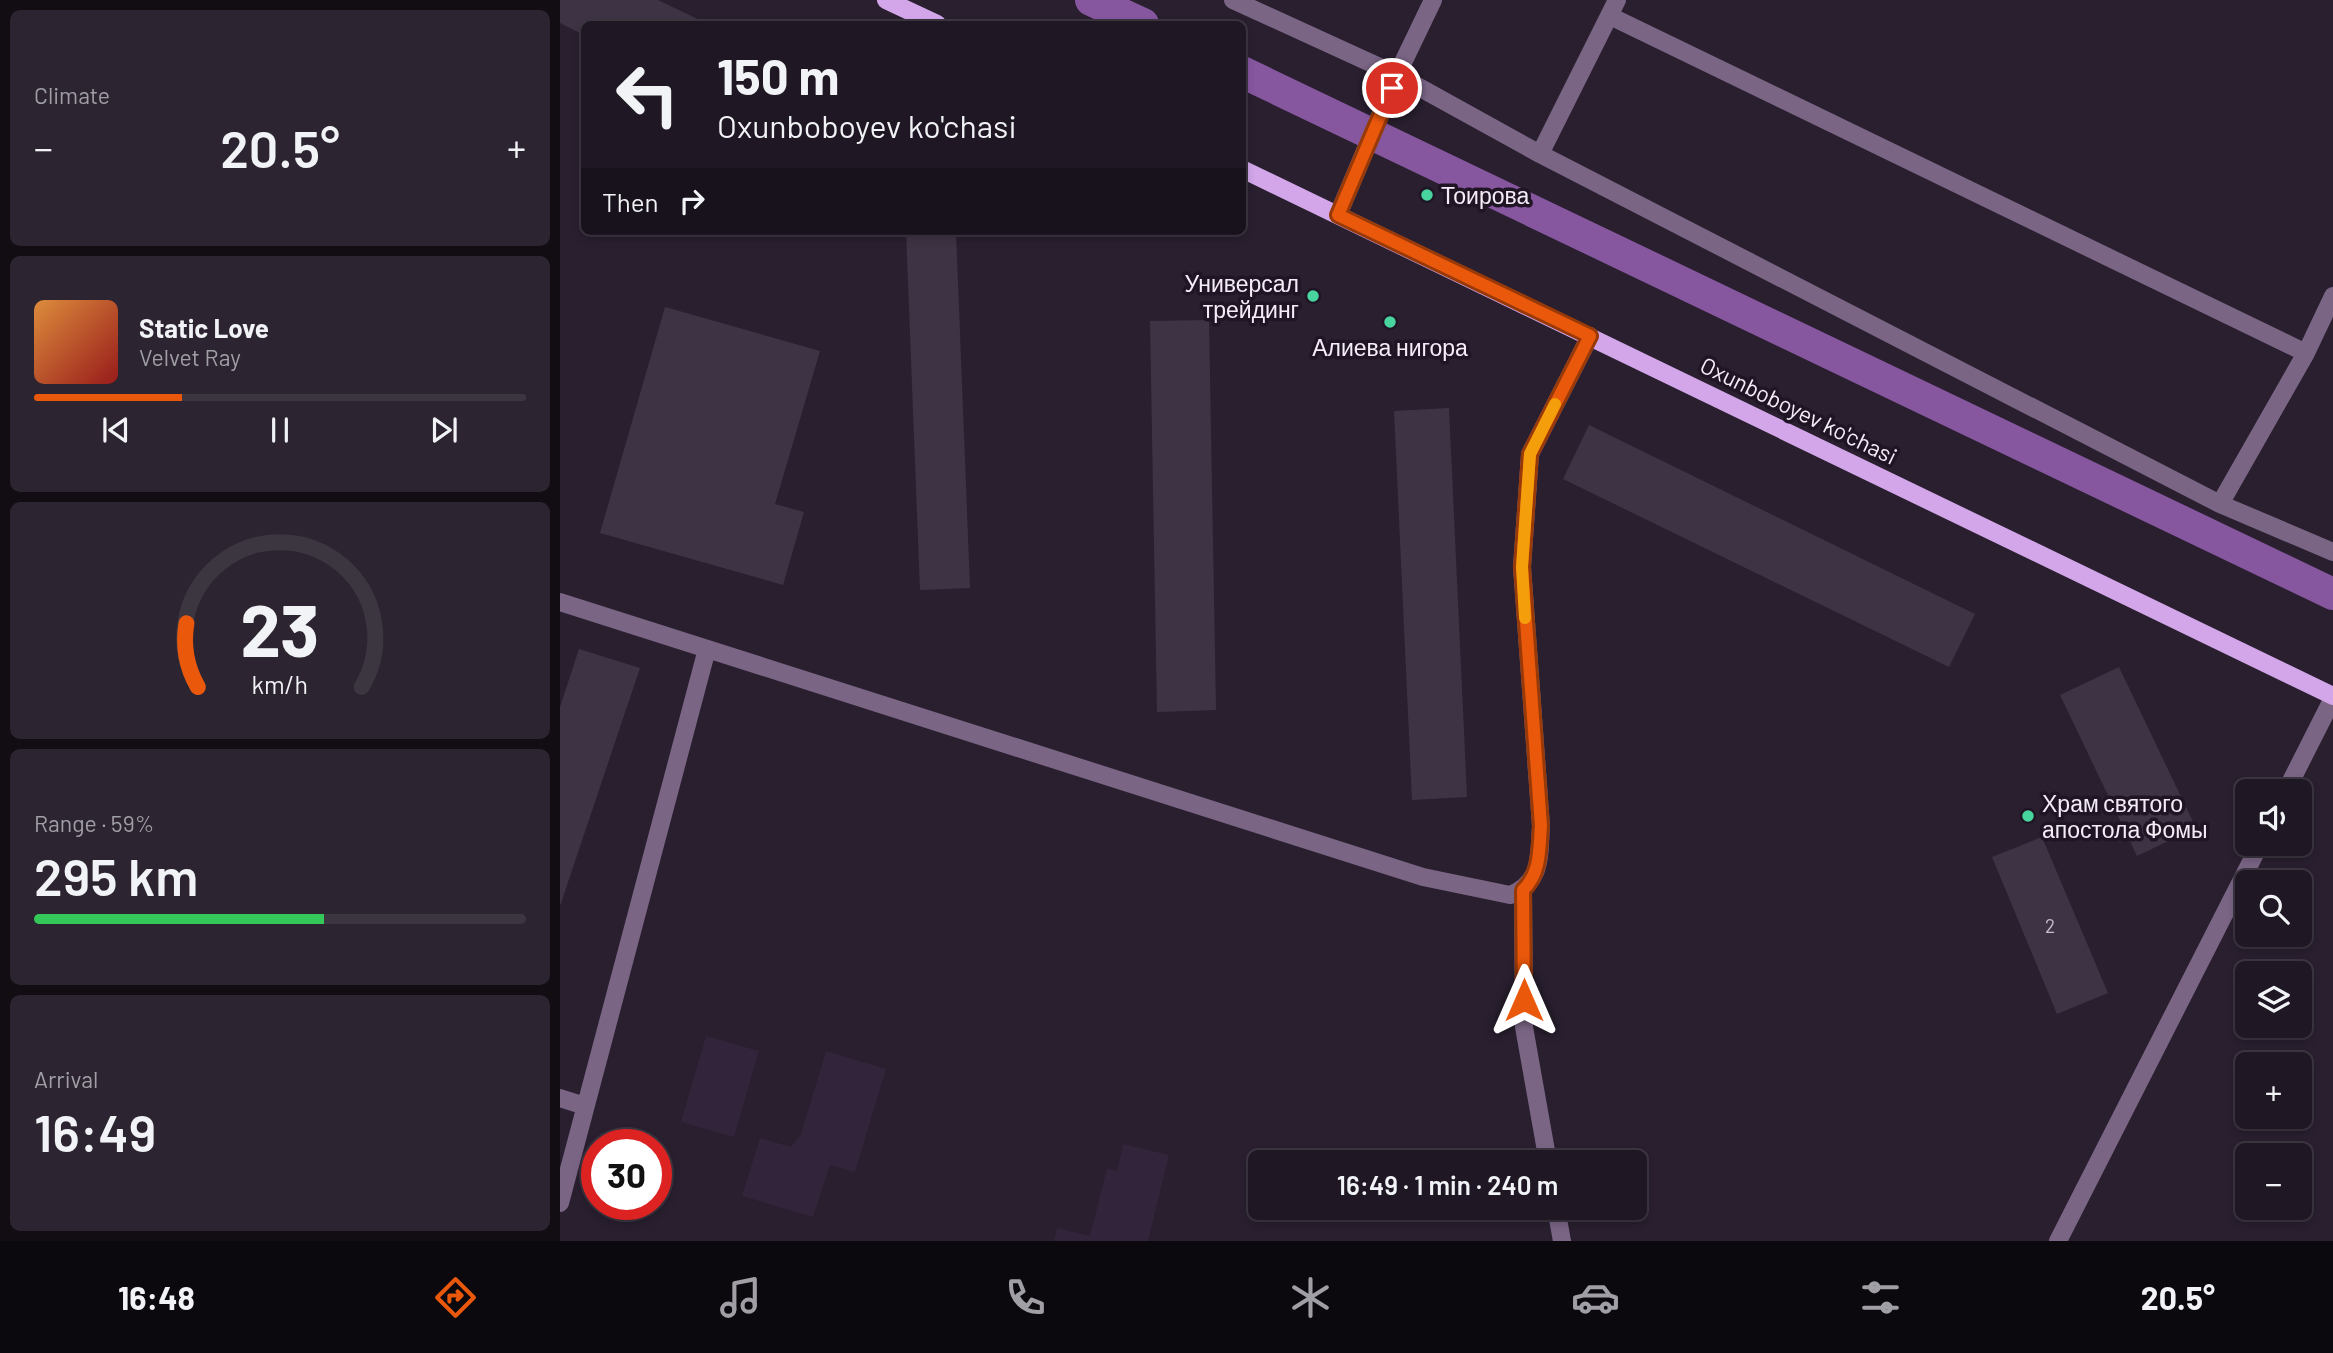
<!DOCTYPE html>
<html lang="en">
<head>
<meta charset="utf-8">
<style>
	body { margin:0; font-family:Barlow,sans-serif; background:#2c2430; color:#f1f3f6; height:100vh; display:flex; flex-direction:column; font-size:26px; white-space:nowrap }
	* { box-sizing:border-box; margin:0 }
	p { font-size:23px; color:#a19fa6 }
	.icon { flex:none; width:38px; height:38px; fill:none; stroke:currentColor; stroke-width:2; stroke-linecap:round; stroke-linejoin:round }
	.map { position:relative; flex:1; overflow:hidden }
	.side { display:flex; flex-direction:column; gap:10px; padding:10px; background:#110d13; width:560px }
	.side>* { flex:none }
	.guide { position:absolute; left:21px; top:21px; width:665px; height:214px; border-radius:10px; box-shadow:0 4px 10px #0003,0 0 0 2px #3c3641; background:#1f1723; color:#f1f3f6; overflow:hidden }
	.controls { position:absolute; left:1675px; top:779px; display:grid; gap:14px }
	.controls a { display:grid; place-items:center; width:77px; height:77px; border-radius:10px; background:#1f1723; box-shadow:0 4px 10px #0003,0 0 0 2px #3c3641; font-size:35px }
	.speed { position:absolute; left:21px; top:1129px; display:flex; gap:14px; font-size:35px; font-weight:700; text-align:center }
	.speed>* { display:grid; place-content:center; width:91px; height:91px; border-radius:50%; background:#1f1723; box-shadow:0 4px 10px #0003,0 0 0 2px #3c3641; line-height:1 }
	.speed .limit { border:10px solid #d22; background:#fff; color:#111 }
	.pin { position:absolute; display:grid; place-items:center; width:60px; height:60px; color:#fff; margin:-30px; border:4px solid #fff; border-radius:50%; box-shadow:0 2px 7px #0007 }
	.me { position:absolute; width:77px; margin:-38px; rotate:0deg; stroke-linejoin:round; filter:drop-shadow(0 0 5px #0008) }
	.turn { display:flex; align-items:center; gap:24px; height:147px; padding:0 21px; font-size:32px }
	.turn .icon { width:91px; height:91px; stroke-width:2.5 }
	.turn b { display:block; font-size:49px; line-height:60px }
	.then { display:flex; align-items:center; height:66px; padding:0 21px; background:#0003; gap:14px; font-size:26px }
	.big { font-size:52px; font-weight:600; line-height:1.1 }
	.side .card { flex:1; display:flex; flex-direction:column; justify-content:center; gap:10px; min-width:0; padding:0 24px; border-radius:10px; background:#2c2430 }
	.side .dial { align-items:center; gap:0 }
	.dial svg { height:182px; overflow:visible; fill:none; stroke:#3c3641; stroke-width:7; stroke-linecap:round; text-anchor:middle }
	.dial text { fill:#f1f3f6; stroke:none }
	.song { display:flex; align-items:center; gap:21px }
	.cover { width:84px; height:84px; border-radius:10px; background:linear-gradient(135deg,hsl(30 70% 55%),hsl(0 70% 35%)) }
	.played { height:7px; border-radius:4px; background:linear-gradient(90deg,#ea580c 30%,#3c3641 30%) }
	.keys { display:flex; justify-content:space-around; direction:ltr }
	.heat { display:flex; justify-content:space-between; align-items:center; font-size:38px; direction:ltr }
	.charge { height:10px; border-radius:5px; background:linear-gradient(90deg,#34c759 59%,#3c3641 0) }
	.trip { position:absolute; left:688px; top:1150px; width:399px; height:70px; border-radius:10px; background:#1f1723; box-shadow:0 4px 10px #0003,0 0 0 2px #3c3641; font-weight:600; line-height:70px; text-align:center }
	.tab-bar { display:flex; height:112px; justify-content:space-around; align-items:center; background:#0c090e; color:#a19fa6 }
	.tab-bar .icon { width:49px; height:49px }
	.tab-bar .active { color:#ea580c }
	.tab-bar b { font-size:32px; color:#f1f3f6 }
	main { display:flex; flex:1; min-height:0 }
	.map>svg:first-child { display:block }
	.built { fill:#32243a }
	.lines { fill:none; stroke-linecap:round; stroke-linejoin:round }
	.canal { stroke:#86569f; stroke-width:32 }
	.building { fill:#3e3344 }
	.minor { stroke:#7a6585; stroke-width:18 }
	.major { stroke:#d2a6e9; stroke-width:18 }
	.route-casing { stroke:#983908; stroke-width:18 }
	.route { stroke:#ea580c; stroke-width:12 }
	.slow { stroke:#f59e0b; stroke-width:12 }
	.poi-dot { fill:#47d49e; stroke:#201525; stroke-width:2.5 }
	.labels { text-anchor:middle; dominant-baseline:central; stroke-width:7; stroke-linejoin:round; paint-order:stroke }
	.number-label { font-size:19px; fill:#c6becb }
	.poi-label { font-size:23px; fill:#f4edf8; stroke:#201525; text-anchor:start }
	.street-label { font-size:23px; fill:#f4edf8; stroke:#201525 }
</style>
</head>
<body>
<main>
<section class="side">
<div class="card"><p>Climate</p>
<div class="heat"><a>−</a><b class="big">20.5°</b><a>+</a></div>
</div>
<div class="card">
<div class="song"><i class="cover"></i><div><b>Static Love</b><p>Velvet Ray</p></div></div>
<div class="played"></div>
<div class="keys"><svg class="icon" aria-label="previous" viewBox="0 0 24 24"><path d="M18 5L8 12l10 7zM5 5v14"/></svg><svg class="icon" aria-label="pause" viewBox="0 0 24 24"><path d="M8 5v14M16 5v14"/></svg><svg class="icon" aria-label="next" viewBox="0 0 24 24"><path d="M6 5l10 7-10 7zM19 5v14"/></svg></div>
</div>
<div class="card dial"><svg viewBox="0 0 100 80">
<path d="M14 69A42 42 0 1 1 86 69"/>
<path d="M14 69A42 42 0 0 1 9 41" stroke="#ea580c"/>
<text x="50" y="56" font-size="32" font-weight="700">23</text>
<text x="50" y="72" font-size="11">km/h</text>
</svg></div>
<div class="card"><p>Range · 59%</p><b class="big">295 km</b><div class="charge"></div></div>
<div class="card"><p>Arrival</p><b class="big">16:49</b></div>
</section>
<div class="map">
<svg width="1773" height="1241" viewBox="0 0 1773 1241">
	<rect width="100%" height="100%" fill="#291f2f"/>
	<path class="built" d="M146 1036 199 1051 174 1137 121 1122Z
		M266 1051 326 1069 295 1172 270 1165 253 1217 182 1196 200 1138 231 1147 241 1134Z
		M563 1144 609 1155 588 1241H494L497 1228 530 1236 547 1168 557 1171Z"/>
	<g class="lines">
		<path class="canal" d="M531 0 583 24
			M682 72 1773 594"/>
	</g>
	<path class="building" d="M0 0H98L148 24H24V35L0 23Z
		M346 231H396L410 588 360 590Z
		M105 307 260 351 215 504 244 512 223 585 40 533Z
		M649 320 656 710 597 712 590 321Z
		M889 408 907 797 852 800 834 411Z
		M1029 425 1415 614 1389 667 1003 479Z
		M19 649 80 668 0 906V707Z
		M1559 667 1636 828 1577 856 1500 695Z
		M1482 837 1548 993 1497 1014 1432 857Z"/>
	<g class="lines">
		<path class="minor" d="M673 0 837 75 980 154 1660 504 1773 552
			M1050 16 1746 353
			M980 154 1057 0
			M778 215 837 75 873 0
			M1660 504 1746 353 1773 296
			M0 602 863 877 950 895C982 883 979 856 981 826L962 567 970 454 1030 336
			M1726 791 1773 698
			M963 890 964 1027 988 1162
			M0 1098 25 1106
			M0 1203 147 649
			M996 1208 1002 1241
			M1498 1241 1700 844"/>
		<path class="major" d="M326 0 377 24
			M682 169 1773 696"/>
	</g>
	<g class="lines">
		<g class="route-casing">
			<path id="route" d="M832 88 778 215 1030 336 970 454 962 567 981 826C979 849 981 873 963 890L964 1000"/>
		</g>
		<use href="#route" class="route"/>
		<path class="slow" d="M965 618 962 567 970 454 995 404"/>
	</g>
	<g class="poi-dot">
		<circle cx="867" cy="195" r="7"/>
		<circle cx="753" cy="296" r="7"/>
		<circle cx="830" cy="322" r="7"/>
		<circle cx="1468" cy="816" r="7"/>
	</g>
	<g class="labels">
		<g class="number-label">
			<text x="1490" y="925">2</text>
		</g>
		<g class="poi-label">
			<text x="881" y="195">Тоирова</text>
			<text x="739" y="283" text-anchor="end">Универсал<tspan x="739" dy="26">трейдинг</tspan></text>
			<text x="830" y="347" text-anchor="middle">Алиева нигора</text>
			<text x="1482" y="803">Храм святого<tspan x="1482" dy="26">апостола Фомы</tspan></text>
		</g>
		<g class="street-label">
			<text transform="translate(1239 410) rotate(26)">Oxunboboyev ko'chasi</text>
		</g>
	</g>
</svg>
<div class="controls">
<a><svg class="icon" aria-label="sound" viewBox="0 0 24 24"><path d="M4 9h4l5-4v14l-5-4H4zM17 9q2 3 0 6"/></svg></a>
<a><svg class="icon" aria-label="search" viewBox="0 0 24 24"><circle cx="10" cy="10" r="6"/><path d="M15 15l6 6"/></svg></a>
<a><svg class="icon" aria-label="layers" viewBox="0 0 24 24"><path d="M12 4l9 5-9 5-9-5zM3 14l9 5 9-5"/></svg></a>
<a>+</a>
<a>−</a>
</div>
<div class="speed"><div class="limit">30</div></div>
<div class="pin" style="left:832px;top:88px;background:#d93025"><svg class="icon" aria-label="arrive" viewBox="0 0 24 24"><path d="M6 21V4h12l-3 4 3 4H6"/></svg></div>
<svg class="me" style="left:964px;top:1000px" viewBox="-20 -20 40 40"><path d="M0-17L14 15 0 8-14 15z" fill="#ea580c" stroke="#fff" stroke-width="4"/></svg>
<div class="trip">16:49 · 1 min · 240 m</div>
<div class="guide">
<div class="turn"><svg class="icon" aria-label="left" viewBox="0 0 24 24"><path d="M17 20v-9H6M10 6l-5 5 5 5"/></svg><div><b>150 m</b>Oxunboboyev ko'chasi</div></div>
<div class="then">Then<svg class="icon" aria-label="right" viewBox="0 0 24 24"><path d="M7 20v-9h11M14 6l5 5-5 5"/></svg></div>
</div>
</div>
</main>
<nav class="tab-bar">
<b>16:48</b>
<svg class="icon active" aria-label="directions" viewBox="0 0 24 24"><path d="M12 3l9 9-9 9-9-9zM9 14v-3h6M13 9l2 2-2 2"/></svg>
<svg class="icon" aria-label="music" viewBox="0 0 24 24"><path d="M9 18V5l10-2v13"/><circle cx="6" cy="18" r="3"/><circle cx="16" cy="16" r="3"/></svg>
<svg class="icon" aria-label="phone" viewBox="0 0 24 24"><path d="M5 4h4l2 5-3 2q2 4 5 5l2-3 5 2v4C11 20 4 13 5 4z"/></svg>
<svg class="icon" aria-label="climate" viewBox="0 0 24 24"><path d="M12 3v18M4 7l16 10M4 17L20 7"/></svg>
<svg class="icon" aria-label="car" viewBox="0 0 24 24"><path d="M5 17H2v-5l4-1 3-4h7l3 4 3 1v5h-3M9 17h6M6 11h13"/><circle cx="7" cy="17" r="2"/><circle cx="17" cy="17" r="2"/></svg>
<svg class="icon" aria-label="filters" viewBox="0 0 24 24"><path d="M4 7h16M4 17h16"/><circle cx="9" cy="7" r="2"/><circle cx="15" cy="17" r="2"/></svg>
<b>20.5°</b>
</nav>
</body>
</html>
